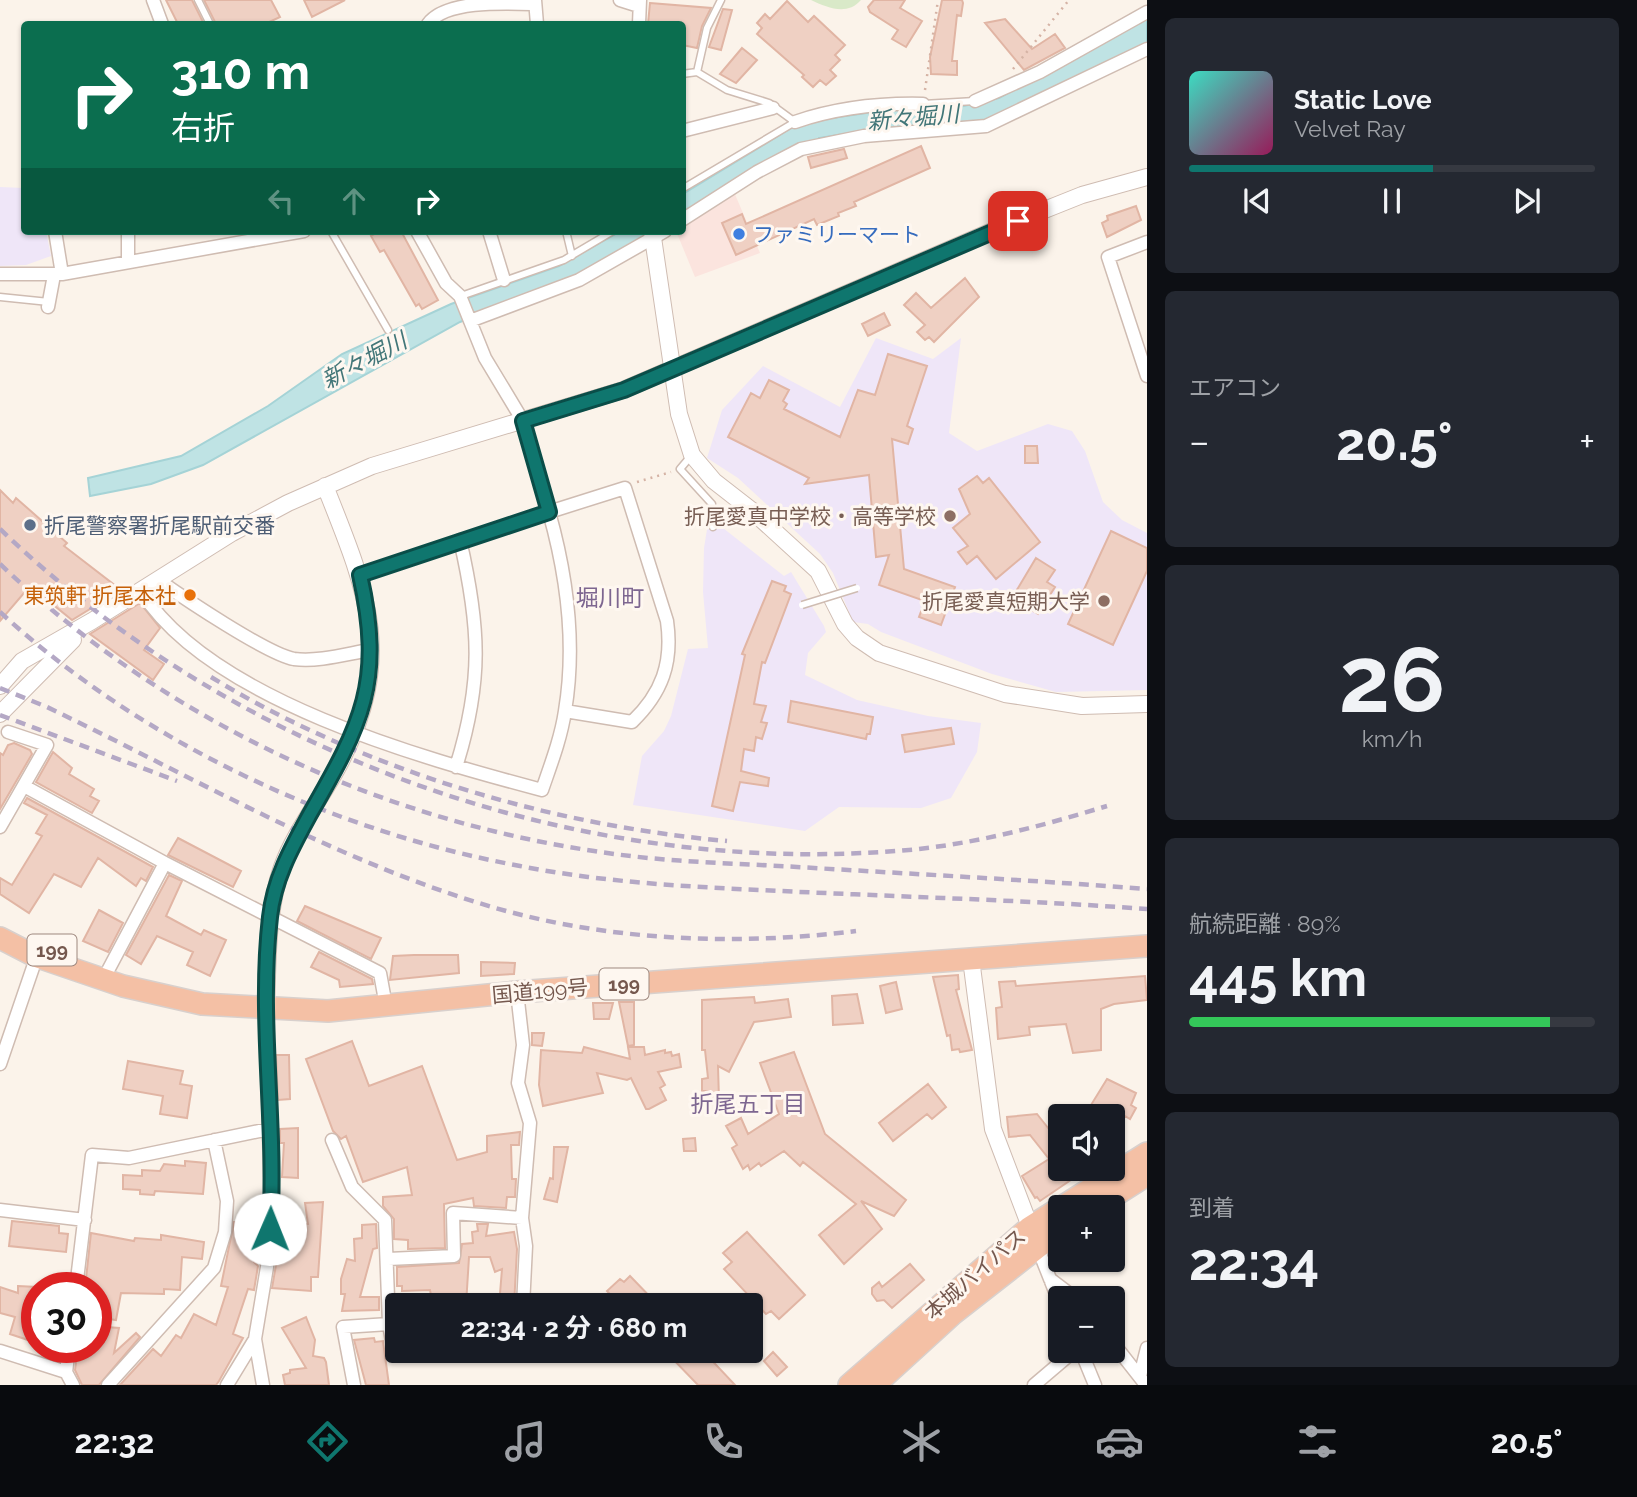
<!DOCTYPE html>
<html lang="ja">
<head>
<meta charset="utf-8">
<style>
	body { margin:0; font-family:Raleway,"Noto Sans JP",sans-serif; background:#242831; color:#f1f3f6; height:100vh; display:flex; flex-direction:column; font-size:26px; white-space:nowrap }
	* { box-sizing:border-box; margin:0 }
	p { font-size:23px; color:#9ea1a6 }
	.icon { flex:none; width:38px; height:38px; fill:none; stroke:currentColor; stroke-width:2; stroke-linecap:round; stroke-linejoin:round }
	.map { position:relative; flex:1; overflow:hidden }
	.side { display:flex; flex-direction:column; gap:18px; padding:18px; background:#0d0f14; width:490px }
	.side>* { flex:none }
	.top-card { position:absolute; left:21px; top:21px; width:665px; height:214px; border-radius:7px; box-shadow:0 2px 5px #0004; background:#0b6e4f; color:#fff; overflow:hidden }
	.buttons { position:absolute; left:1048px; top:1104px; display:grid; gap:14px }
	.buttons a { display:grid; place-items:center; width:77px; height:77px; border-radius:7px; background:#171b24; box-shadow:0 2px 5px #0004; font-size:35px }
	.speed { position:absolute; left:21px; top:1272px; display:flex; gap:14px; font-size:35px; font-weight:700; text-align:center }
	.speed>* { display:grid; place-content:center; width:91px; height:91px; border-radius:50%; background:#171b24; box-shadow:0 2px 5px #0004; line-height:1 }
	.speed .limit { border:10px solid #d22; background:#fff; color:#111 }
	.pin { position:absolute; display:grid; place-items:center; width:60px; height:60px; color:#fff; margin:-30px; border-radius:14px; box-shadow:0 4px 10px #0006 }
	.me { position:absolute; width:77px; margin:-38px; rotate:1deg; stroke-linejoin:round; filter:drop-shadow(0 0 5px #0008) }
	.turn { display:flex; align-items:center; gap:24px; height:147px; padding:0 35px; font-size:32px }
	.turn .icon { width:91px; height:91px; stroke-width:2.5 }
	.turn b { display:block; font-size:49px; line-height:60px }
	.lanes { display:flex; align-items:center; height:66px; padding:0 35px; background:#0003; justify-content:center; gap:35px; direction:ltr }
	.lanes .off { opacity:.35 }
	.big { font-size:52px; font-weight:700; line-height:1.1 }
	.side .widget { flex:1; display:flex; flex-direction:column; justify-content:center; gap:10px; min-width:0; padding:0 24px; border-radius:10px; background:#242831 }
	.side .dial { align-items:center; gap:0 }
	.dial b { font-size:91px; line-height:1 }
	.song { display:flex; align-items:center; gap:21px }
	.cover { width:84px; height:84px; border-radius:10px; background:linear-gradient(135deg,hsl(170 70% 55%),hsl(330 70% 35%)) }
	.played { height:7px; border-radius:4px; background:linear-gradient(90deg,#0f766e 60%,#363941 60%) }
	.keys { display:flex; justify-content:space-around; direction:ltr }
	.heat { display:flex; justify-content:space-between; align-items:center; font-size:38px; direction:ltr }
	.charge { height:10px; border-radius:5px; background:linear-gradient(90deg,#34c759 89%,#363941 0) }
	.trip { position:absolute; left:385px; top:1293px; width:378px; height:70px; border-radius:7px; background:#171b24; box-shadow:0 2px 5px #0004; font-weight:700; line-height:70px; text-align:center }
	.tabs { display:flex; height:112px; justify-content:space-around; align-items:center; background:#090b0e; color:#9ea1a6 }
	.tabs .icon { width:49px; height:49px }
	.tabs .on { color:#0f766e }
	.tabs b { font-size:32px; color:#f1f3f6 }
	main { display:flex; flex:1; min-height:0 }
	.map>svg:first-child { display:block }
	.commercial { fill:#fbe4de }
	.education { fill:#efe6f8 }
	.green { fill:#d9e9c8 }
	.water { fill:#bfe3e4; stroke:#a5d3d6; stroke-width:2 }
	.building { fill:#efd0c3; stroke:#e1b5a4; stroke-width:2 }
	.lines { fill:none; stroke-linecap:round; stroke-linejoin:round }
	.service-casing { stroke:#cfbcb2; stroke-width:9 }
	.minor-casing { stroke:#cfbcb2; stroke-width:15 }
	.tertiary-casing { stroke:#cfbcb2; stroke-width:18 }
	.trunk-casing { stroke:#d8d0cd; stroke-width:24 }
	.path { stroke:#d5b3a5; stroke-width:2.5; stroke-dasharray:2 5; stroke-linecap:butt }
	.service { stroke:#fff; stroke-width:6 }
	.minor { stroke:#fff; stroke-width:12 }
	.tertiary { stroke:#fff; stroke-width:16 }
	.trunk { stroke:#f4c0a5; stroke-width:21 }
	.rail { stroke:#b4a8c5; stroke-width:4.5; stroke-dasharray:10 7; stroke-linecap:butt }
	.service-bridge-casing { stroke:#cfbcb2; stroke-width:9; stroke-linecap:butt }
	.service-bridge { stroke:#fff; stroke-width:6 }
	.route-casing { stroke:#0a4d48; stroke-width:18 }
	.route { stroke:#0f766e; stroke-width:12 }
	.shop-dot { fill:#3f7fe0; stroke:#fef7f0; stroke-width:2.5 }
	.education-dot { fill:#8d6e63; stroke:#fef7f0; stroke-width:2.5 }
	.service-dot { fill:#5c6f8a; stroke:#fef7f0; stroke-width:2.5 }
	.food-dot { fill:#e8710a; stroke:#fef7f0; stroke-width:2.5 }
	.labels { text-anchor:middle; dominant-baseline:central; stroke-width:6; stroke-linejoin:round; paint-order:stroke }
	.shield { fill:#fef7f0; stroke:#9e887f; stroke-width:2 }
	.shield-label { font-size:19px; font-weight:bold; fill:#75584e }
	.shop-label { font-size:21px; fill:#366cbe; stroke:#fef7f0; text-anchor:start }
	.education-label { font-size:21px; fill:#785e54; stroke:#fef7f0; text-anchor:end }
	.service-label { font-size:21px; fill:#4e5e75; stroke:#fef7f0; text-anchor:start }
	.food-label { font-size:21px; fill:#c56008; stroke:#fef7f0; text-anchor:end }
	.street-label { font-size:21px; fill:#75584e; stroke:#fef7f0 }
	.water-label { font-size:23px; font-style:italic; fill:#427678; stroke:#fef7f0 }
	.neighbourhood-label { font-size:23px; fill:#7d6690; stroke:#fef7f0 }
</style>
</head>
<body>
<main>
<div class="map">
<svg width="1147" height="1385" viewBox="0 0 1147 1385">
	<rect width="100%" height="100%" fill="#fbf3ea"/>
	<path class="commercial" d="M734 192 760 253 695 277 676 231H682L683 224Z"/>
	<path class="education" d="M0 187 24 188V231H46L51 256 26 265 0 266Z
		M876 338 933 359 961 338 949 433 977 451 1048 424 1072 431 1085 451 1103 502 1122 520 1147 533V690L1056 692 992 674 881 632 868 624 853 622 833 573 820 554 738 478 707 458 722 410 763 366 840 407Z
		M709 517 784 576 791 572 824 626 826 632 808 653 805 675 857 700 928 716 981 723 977 752 951 798 921 808 839 807 805 831 633 805 642 756 664 731 671 716 688 649 708 648 703 592 704 548Z"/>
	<path class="green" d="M811 0H861C847 16 828 8 811 0Z"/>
	<path class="water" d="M1147 19V43L995 118 963 126 880 128 819 138V141L683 217V194L791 128 811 121 901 108 946 110 999 98Z
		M621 231H659L590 271 460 322 203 465 151 484 90 496 88 478 181 456 268 406 342 354 451 304 559 266Z"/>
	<path class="building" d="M166 0H192L204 24H178Z
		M204 0H271L280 17 265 24H216Z
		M304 0H345L312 17Z
		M874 0H905L900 8 922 21 906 47 892 39 898 30 870 12 868 7Z
		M942 0H962L963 3 961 16 957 15 952 61H957V75L931 74 930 57Z
		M787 1 808 22 814 16 845 45 835 55 840 60 830 70 836 76 826 85 820 80 813 87 802 77 804 75 757 34 762 28 757 23 765 14 770 19Z
		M650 3 711 8 702 26 697 48 682 45V24H648Z
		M723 9 732 10 721 50 709 47Z
		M1005 19 1032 49 1055 34 1065 48 1024 70 985 23Z
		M742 48 757 60 736 83 720 74Z
		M921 146 930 168 854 202 856 206 838 213 839 216 817 225 814 219 736 255 722 223 742 214 746 224Z
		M844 149 847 158 811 168 808 157Z
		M1136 206 1141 220 1107 237 1102 223 1108 220 1107 216Z
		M380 231H401L438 300 422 309 419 304 416 306 384 250 380 252 371 236Z
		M965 278 979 297 934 342 929 337 925 340 917 332 925 325 904 305 916 293 931 308Z
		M884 313 890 325 868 336 862 324Z
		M888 354 927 366 907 426 913 429 908 444 892 439 904 569 955 587 941 625 919 617 925 601 879 585 889 555 876 557 869 475 805 484 809 478 728 437 751 393 760 398 769 380 789 390 783 401 787 404 784 409 840 437 858 390 875 395Z
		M1025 446H1037L1038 463H1025Z
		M977 476 983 483 989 478 1040 542 996 579 977 556 967 564 958 552 968 546 953 528 970 514 959 489Z
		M0 490 13 503 16 498 67 543 64 546 121 590 72 620 30 586 0 621Z
		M1111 531 1147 548V571L1113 645 1068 624Z
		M1036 558 1055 570 1047 582 1055 587 1038 614 1012 598Z
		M772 581 786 586 784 591 791 594 765 663 762 662 754 704 766 706 761 722 767 723 762 739 756 737 754 751 744 749 741 771 769 778 768 786 740 782 733 811 712 806 745 655 742 654Z
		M140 603 160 628 144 650 164 664 153 680 90 634Z
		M791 701 873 717 870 734H867L866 739 788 722Z
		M951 728 954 744 905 752 902 735Z
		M14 743 30 750 32 754 0 809V753L3 755 8 745Z
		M53 752 72 768 69 774 94 789 90 796 99 801 92 813 36 782Z
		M27 798 153 867 146 881 141 878 136 886 98 858 81 887 54 874 29 913 0 894V878L12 885 42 836 36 833 47 815 24 803Z
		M178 838 241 871 233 887 168 855Z
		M169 875 182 881 166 916 201 935 204 930 226 940 210 976 187 965 193 952 157 936 141 964 126 955Z
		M305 906 381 938 371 959 297 921Z
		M99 910 123 923 108 952 83 941Z
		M319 952 372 979 373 984 340 987 339 980 311 967Z
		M414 955H458L459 973 390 980 393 956Z
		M481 962 515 963 514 974 481 976Z
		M958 975 959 989 956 990 972 1050 960 1052 959 1049 952 1050 950 1035 947 1036 933 977Z
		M1145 976 1147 1000 1114 1004 1101 1009V1050L1073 1053 1066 1024 1029 1027 1030 1035 998 1039 996 1008 1002 1007 999 982 1015 981 1016 986Z
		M896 982 902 1009 886 1013 880 986Z
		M857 994 863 1023 833 1025 832 996Z
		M754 997 755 1003 788 999 791 1017 754 1022 729 1072 718 1066 719 1100H710L709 1091H702V1079L708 1078 705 1050H702V1000Z
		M619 1002H634V1045L628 1046Z
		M593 1003H613L609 1019H594Z
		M532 1033H544L542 1046 532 1045Z
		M352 1041 369 1086 422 1066 457 1160 487 1152V1136L520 1132 519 1145H511L512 1179H516L515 1197H507L506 1208 474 1206 473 1198 444 1204 445 1248 408 1249V1240L394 1239V1219L383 1206V1197L412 1195 407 1167 363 1182 346 1136 341 1139 333 1131 306 1059Z
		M584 1047 630 1059 628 1047H644L645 1055 665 1050V1053L671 1052 672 1056 679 1054 681 1067 658 1072 665 1085 660 1088 666 1100 649 1109H646L631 1078 627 1080 597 1073 603 1093 543 1106 539 1085 541 1050 582 1053Z
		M794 1052 825 1134 906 1200 894 1216 861 1201 882 1229 844 1264 819 1235 856 1204 803 1162 800 1166 784 1151 761 1166 759 1163 750 1170 748 1165 743 1169 732 1148 737 1145 726 1126 741 1118 748 1134 779 1114 760 1063Z
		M276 1055H289L290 1099 278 1100Z
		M128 1061 183 1071 180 1084 192 1086 187 1118 160 1114 163 1096 123 1089Z
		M1107 1079 1136 1093 1131 1105 1136 1108 1130 1119 1125 1116 1122 1121 1091 1105Z
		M928 1084 946 1107 932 1119 927 1114 893 1141 879 1123Z
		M1037 1114 1060 1143V1169H1087L1040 1201 1037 1197 1035 1198 1022 1176 1049 1159 1030 1135 1009 1137 1007 1117Z
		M298 1128V1178L282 1177 284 1143H280V1129Z
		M695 1138 696 1151H684L683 1139Z
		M554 1147H568L557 1202 544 1199 550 1178 553 1179Z
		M185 1161 206 1163 203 1194 155 1191 154 1195 140 1194V1190L123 1189V1175L142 1176V1170L160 1171 164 1164 185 1166Z
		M323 1202 318 1277H311V1291L272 1288 276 1265 280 1262 279 1225 282 1223 308 1224 305 1203Z
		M12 1221 59 1226V1233L68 1234 66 1252 9 1246Z
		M234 1222 261 1224 260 1237H256L254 1262 258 1266 254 1290 248 1289 233 1334 243 1338 219 1381 216 1385H120L153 1349 161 1356 176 1335 181 1338 194 1314 216 1325 228 1287 221 1286Z
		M376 1224 377 1248 373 1249 360 1297H379V1310L342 1311 345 1294H341V1279L347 1259 355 1261 354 1239 362 1238V1225Z
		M477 1224H488L486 1236 514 1232 517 1249 514 1306H499L502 1269 495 1272 490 1257H469L466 1305H433L430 1290 402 1291V1286H397V1267L459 1263 462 1244 473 1243 472 1232 478 1231Z
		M747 1232 805 1295 779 1319 771 1311 766 1314 724 1269 732 1262 723 1253Z
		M91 1233 134 1241 135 1238 161 1240V1235L204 1242 202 1259 182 1257 180 1290 164 1289V1294L121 1293 116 1320 96 1317V1288H85Z
		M910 1264 924 1280 892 1308 884 1300 877 1301 872 1294V1288L879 1282 882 1287Z
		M630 1276 659 1306H621L607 1291 620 1279 624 1282Z
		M18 1286 37 1287V1343L10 1334 15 1317 0 1313V1287L18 1293Z
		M306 1317 315 1340 313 1356 324 1358 326 1362 329 1385H285L283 1375 290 1373V1370L306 1368 282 1328Z
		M106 1327 119 1328 114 1353 136 1333 140 1337 99 1385H82L75 1370 78 1348H96V1341L104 1342Z
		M374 1338 375 1342 383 1341 389 1385H366L354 1340Z
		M665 1351H703L735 1385H698Z
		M773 1352 787 1367 777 1376 764 1361Z"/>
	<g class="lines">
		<g class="service-casing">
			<path id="service" d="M198 0 210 24
				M697 72 707 28 721 0
				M682 74 697 72 727 90 769 103 795 122 682 189
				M922 132 923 104 975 101
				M331 231 388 330
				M566 231 572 256
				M461 296 564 260 613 231
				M0 297 49 302
				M691 456 680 469 712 504 713 527"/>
		</g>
		<g class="minor-casing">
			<path id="minor" d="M153 0 162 24
				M535 0 537 24
				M620 0 639 6
				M428 24C445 0 505 3 535 4
				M639 24 640 0
				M975 101 1040 72 1147 12
				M795 122C836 108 880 103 923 104
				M682 131 773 108
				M682 220 757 172 801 149 864 136 986 126 1147 49
				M55 231 62 274
				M128 231V262
				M489 231 504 280
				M1147 242 1108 257 1147 376
				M0 274H62L304 231
				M48 307 54 275
				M470 321 579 280 665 231
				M360 575 549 512 523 421 485 358 460 296 446 283 417 231
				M158 580C184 598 267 654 294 659 319 662 346 654 370 650
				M141 591C210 700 422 758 542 790 551 764 561 738 565 711 576 645 567 576 549 512L625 488 667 621C673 663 662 693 632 722L565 711
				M456 767C483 681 480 627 460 540
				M24 786 165 863 380 973 386 1006
				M0 827 47 745 8 732
				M104 978 165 863
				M517 992 523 1045 518 1083 530 1123 522 1218 526 1246 523 1306
				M0 1064 41 944
				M332 1140 352 1187 385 1220 389 1324 393 1347H397
				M0 1210 85 1220
				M1037 1246 1060 1304
				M388 1259 454 1256 453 1213 522 1218
				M1050 1279 1075 1298
				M76 1288 92 1155 129 1158 269 1129
				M1113 1343 1146 1385
				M0 1351 66 1372 73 1385
				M1081 1351 1095 1385
				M66 1372 69 1348
				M1140 1376 1147 1348
				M108 1385 214 1268 225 1232 227 1201 214 1140
				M227 1385 255 1339
				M263 1385 255 1339 267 1267 271 1210 266 1010
				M354 1385 343 1327 389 1324
				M1034 1385 1074 1351"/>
		</g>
		<g class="tertiary-casing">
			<path id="tertiary" d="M652 231 679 414 692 455 714 481 750 509 818 571 845 624 857 638 879 653 1005 694 1082 706 1147 704
				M0 686 22 661 92 621 232 533 288 503 372 466 623 390 997 229 1082 195 1147 177
				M0 714 73 640
				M971 959 993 1129 1034 1237
				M266 1010C268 962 266 913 282 867 295 831 321 799 339 765 396 657 367 591 325 486"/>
		</g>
		<g class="trunk-casing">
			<path id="trunk" d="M0 938 35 956 123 986 202 1004 328 1011 517 992 1147 946
				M1095 1208 1147 1175
				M849 1385 1030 1227 1147 1153
				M875 1385 954 1313 1060 1230"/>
		</g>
		<path class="path" d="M1013 69 1069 0
			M925 90 938 0
			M637 482 671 472"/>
		<use href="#service" class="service"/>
		<use href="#minor" class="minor"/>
		<use href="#tertiary" class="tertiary"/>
		<use href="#trunk" class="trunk"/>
		<path class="rail" d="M0 529C234 754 572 876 896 851 968 846 1038 827 1107 806
			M0 564C163 718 373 818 594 851 661 862 730 863 797 867 914 874 1030 880 1147 889
			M0 612C143 743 331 831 520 866 606 883 694 887 781 891 903 897 1025 900 1147 909
			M211 677C363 770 549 825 727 841
			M0 688 47 707C193 777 336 861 492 907 608 941 736 946 856 931
			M0 715 177 781"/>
		<g class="service-bridge-casing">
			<path id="service-bridge" d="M802 605 857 588"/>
		</g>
		<use href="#service-bridge" class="service-bridge"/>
	</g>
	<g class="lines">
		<g class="route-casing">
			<path id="route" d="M270 1229C277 1125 258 1021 270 917 274 879 292 847 310 814 362 723 384 682 360 575L549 512 523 421 624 390 1018 221"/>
		</g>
		<use href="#route" class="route"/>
	</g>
	<circle class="shop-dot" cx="739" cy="234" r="7"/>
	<g class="education-dot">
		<circle cx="950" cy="516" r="7"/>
		<circle cx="1104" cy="601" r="7"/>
	</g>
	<circle class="service-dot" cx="30" cy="525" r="7"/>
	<circle class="food-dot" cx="190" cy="595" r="7"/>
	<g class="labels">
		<g class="shield">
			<rect x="27.5" y="934.5" width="49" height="31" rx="5"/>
			<rect x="599.5" y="968.5" width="49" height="31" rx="5"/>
		</g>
		<g class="shield-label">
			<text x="52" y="950">199</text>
			<text x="624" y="984">199</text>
		</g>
		<g class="shop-label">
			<text x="753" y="234">ファミリーマート</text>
		</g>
		<g class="education-label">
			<text x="936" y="516">折尾愛真中学校・高等学校</text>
			<text x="1090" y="601">折尾愛真短期大学</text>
		</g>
		<g class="service-label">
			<text x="44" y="525">折尾警察署折尾駅前交番</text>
		</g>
		<g class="food-label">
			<text x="176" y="595">東筑軒 折尾本社</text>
		</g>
		<g class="street-label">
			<text transform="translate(540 991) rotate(-5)">国道199号</text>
			<text transform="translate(975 1274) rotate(-41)">本城バイパス</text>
		</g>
		<g class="water-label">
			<text transform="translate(913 117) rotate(-5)">新々堀川</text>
			<text transform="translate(364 360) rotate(-28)">新々堀川</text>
		</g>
		<g class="neighbourhood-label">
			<text x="610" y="597">堀川町</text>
			<text x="748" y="1103">折尾五丁目</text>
		</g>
	</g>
</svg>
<div class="buttons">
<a><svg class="icon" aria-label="sound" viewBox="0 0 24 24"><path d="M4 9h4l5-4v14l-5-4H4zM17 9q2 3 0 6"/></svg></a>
<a>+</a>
<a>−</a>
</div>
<div class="speed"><div class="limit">30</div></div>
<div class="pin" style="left:1018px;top:221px;background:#d93025"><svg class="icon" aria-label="arrive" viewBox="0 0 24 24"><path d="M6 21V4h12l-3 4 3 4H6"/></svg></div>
<svg class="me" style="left:270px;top:1229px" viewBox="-20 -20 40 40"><circle r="19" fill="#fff"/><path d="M0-13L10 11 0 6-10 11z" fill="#0f766e"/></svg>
<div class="trip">22:34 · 2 分 · 680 m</div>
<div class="top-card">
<div class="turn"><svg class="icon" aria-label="right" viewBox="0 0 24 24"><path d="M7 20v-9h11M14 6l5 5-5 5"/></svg><div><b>310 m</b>右折</div></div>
<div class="lanes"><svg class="icon off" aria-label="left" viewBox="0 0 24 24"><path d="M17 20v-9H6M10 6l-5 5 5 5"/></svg><svg class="icon off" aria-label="ahead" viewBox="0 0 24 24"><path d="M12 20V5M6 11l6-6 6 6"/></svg><svg class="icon" aria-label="right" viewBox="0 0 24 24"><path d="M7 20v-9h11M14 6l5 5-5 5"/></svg></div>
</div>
</div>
<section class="side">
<div class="widget">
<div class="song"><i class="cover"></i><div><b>Static Love</b><p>Velvet Ray</p></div></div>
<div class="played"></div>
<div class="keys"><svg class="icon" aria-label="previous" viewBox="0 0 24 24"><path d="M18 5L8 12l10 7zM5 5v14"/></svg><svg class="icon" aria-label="pause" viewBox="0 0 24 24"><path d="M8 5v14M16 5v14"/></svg><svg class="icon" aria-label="next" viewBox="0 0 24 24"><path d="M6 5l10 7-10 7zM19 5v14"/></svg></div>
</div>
<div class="widget"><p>エアコン</p>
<div class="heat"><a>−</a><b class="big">20.5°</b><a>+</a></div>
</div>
<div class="widget dial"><b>26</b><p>km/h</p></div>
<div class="widget"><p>航続距離 · 89%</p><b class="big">445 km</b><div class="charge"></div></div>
<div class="widget"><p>到着</p><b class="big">22:34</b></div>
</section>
</main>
<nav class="tabs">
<b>22:32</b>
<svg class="icon on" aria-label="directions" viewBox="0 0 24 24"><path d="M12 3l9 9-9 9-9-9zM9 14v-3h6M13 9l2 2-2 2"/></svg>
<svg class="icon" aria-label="music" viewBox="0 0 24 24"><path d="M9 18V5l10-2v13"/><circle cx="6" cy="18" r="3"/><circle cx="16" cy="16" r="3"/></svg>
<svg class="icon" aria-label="phone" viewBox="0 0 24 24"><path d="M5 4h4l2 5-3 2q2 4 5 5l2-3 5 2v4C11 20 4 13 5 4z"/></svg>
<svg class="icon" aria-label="climate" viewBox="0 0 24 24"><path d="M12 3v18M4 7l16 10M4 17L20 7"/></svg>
<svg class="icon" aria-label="car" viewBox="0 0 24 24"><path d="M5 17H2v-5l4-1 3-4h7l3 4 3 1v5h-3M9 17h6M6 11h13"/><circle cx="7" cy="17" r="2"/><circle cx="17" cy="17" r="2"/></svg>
<svg class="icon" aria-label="filters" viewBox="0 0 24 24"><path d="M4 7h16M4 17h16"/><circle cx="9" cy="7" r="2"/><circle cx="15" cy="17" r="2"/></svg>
<b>20.5°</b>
</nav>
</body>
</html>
